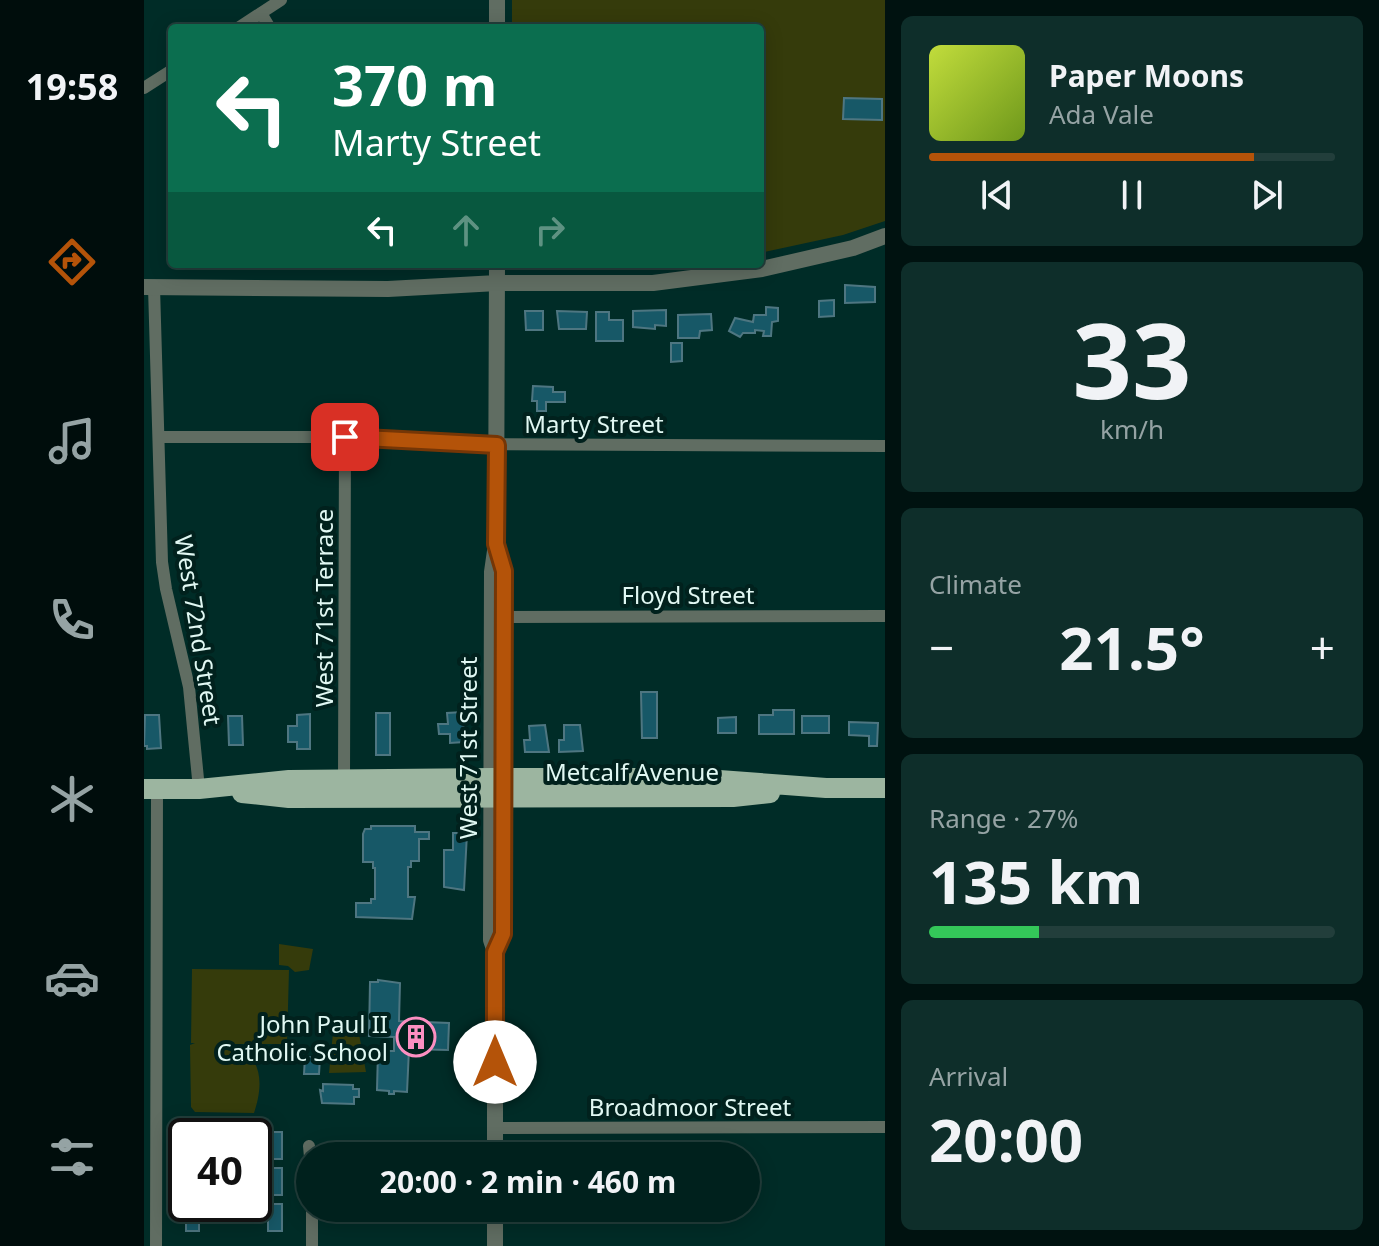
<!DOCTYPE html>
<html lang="en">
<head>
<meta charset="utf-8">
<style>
	body { margin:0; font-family:"Noto Sans",sans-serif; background:#0e2e2a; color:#f1f3f6; height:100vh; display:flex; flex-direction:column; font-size:30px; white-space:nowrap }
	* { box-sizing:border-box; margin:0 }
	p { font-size:26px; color:#95a3a4 }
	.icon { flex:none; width:44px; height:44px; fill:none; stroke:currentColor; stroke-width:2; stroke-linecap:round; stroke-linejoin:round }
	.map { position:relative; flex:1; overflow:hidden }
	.panel { display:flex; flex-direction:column; gap:16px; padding:16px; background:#001210; width:494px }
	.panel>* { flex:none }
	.hud { position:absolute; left:24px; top:24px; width:596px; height:244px; border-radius:8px; box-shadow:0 4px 20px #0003,0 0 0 2px #223e3b; background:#0b6e4f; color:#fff; overflow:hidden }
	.speed { position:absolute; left:24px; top:1118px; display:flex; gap:16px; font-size:40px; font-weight:700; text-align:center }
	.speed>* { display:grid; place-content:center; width:104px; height:104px; border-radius:50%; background:#00211d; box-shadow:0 4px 20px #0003,0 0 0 2px #223e3b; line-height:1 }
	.speed .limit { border:4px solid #111; border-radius:12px; background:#fff; color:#111 }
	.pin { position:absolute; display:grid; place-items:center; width:68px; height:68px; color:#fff; margin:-34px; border-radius:16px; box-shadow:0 4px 12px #0006 }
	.me { position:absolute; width:88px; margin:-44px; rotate:0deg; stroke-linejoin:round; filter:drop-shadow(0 0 6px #0008) }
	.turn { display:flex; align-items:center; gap:28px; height:168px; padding:0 32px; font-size:36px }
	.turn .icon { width:104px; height:104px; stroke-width:2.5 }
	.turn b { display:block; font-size:56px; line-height:68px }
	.lanes { display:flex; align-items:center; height:76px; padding:0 32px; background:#0003; justify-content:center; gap:40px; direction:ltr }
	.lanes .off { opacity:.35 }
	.big { font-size:60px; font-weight:700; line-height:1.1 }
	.panel .widget { flex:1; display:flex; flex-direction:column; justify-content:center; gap:12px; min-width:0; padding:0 28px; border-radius:12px; background:#0e2e2a }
	.panel .dial { align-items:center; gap:0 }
	.dial b { font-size:104px; line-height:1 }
	.song { display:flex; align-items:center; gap:24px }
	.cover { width:96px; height:96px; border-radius:12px; background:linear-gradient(135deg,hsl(70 70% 55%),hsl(80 70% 35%)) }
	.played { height:8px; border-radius:4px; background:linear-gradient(90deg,#b45309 80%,#223e3b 80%) }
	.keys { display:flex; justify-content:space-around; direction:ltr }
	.heat { display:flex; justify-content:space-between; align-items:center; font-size:44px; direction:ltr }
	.charge { height:12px; border-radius:6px; background:linear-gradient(90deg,#34c759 27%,#223e3b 0) }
	.trip { position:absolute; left:152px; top:1142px; width:464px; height:80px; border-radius:40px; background:#00211d; box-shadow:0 4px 20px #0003,0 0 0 2px #223e3b; font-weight:700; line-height:80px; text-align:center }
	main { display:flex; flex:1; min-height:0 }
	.tabs { display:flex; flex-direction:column; width:144px; justify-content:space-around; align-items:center; background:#000d0c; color:#95a3a4 }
	.tabs .icon { width:56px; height:56px }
	.tabs .active { color:#b45309 }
	.tabs b { font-size:36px; color:#f1f3f6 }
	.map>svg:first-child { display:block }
	.green { fill:#353b0b }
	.building { fill:#175867; stroke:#4e7681; stroke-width:2 }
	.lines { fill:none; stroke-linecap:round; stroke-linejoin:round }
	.minor { stroke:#606d62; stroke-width:12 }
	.tertiary { stroke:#606d62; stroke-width:16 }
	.primary { stroke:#9cb5a0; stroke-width:20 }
	.route-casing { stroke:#753606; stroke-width:20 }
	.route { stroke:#b45309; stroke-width:14 }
	.labels { text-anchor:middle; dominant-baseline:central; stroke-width:8; stroke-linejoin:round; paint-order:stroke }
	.street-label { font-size:24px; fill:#e1f8f3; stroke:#01211d }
	.poi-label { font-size:24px; fill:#e1f8f3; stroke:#01211d; text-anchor:end }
</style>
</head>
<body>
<main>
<nav class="tabs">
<b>19:58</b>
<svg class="icon active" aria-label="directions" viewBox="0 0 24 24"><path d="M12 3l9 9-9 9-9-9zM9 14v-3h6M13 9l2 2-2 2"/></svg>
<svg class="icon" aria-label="music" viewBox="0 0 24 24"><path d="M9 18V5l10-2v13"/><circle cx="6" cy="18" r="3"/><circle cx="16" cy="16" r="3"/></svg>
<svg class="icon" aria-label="phone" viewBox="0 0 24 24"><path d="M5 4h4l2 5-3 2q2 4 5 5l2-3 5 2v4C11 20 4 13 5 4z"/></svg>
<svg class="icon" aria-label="climate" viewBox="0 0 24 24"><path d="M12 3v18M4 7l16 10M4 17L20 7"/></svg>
<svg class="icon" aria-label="car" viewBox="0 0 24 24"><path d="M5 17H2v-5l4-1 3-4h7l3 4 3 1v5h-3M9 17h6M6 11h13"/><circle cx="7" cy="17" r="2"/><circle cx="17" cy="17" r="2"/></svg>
<svg class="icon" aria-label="filters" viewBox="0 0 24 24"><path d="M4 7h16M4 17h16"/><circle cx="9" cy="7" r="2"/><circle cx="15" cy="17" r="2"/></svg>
</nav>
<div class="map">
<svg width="741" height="1246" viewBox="0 0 741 1246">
	<rect width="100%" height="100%" fill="#002c27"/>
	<path class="green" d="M368 0H741V221L699 235 616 253V28H368Z
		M135 944 169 949 165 970 151 972 144 966 135 965Z
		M48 969 145 970 143 1044H83C90 1047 101 1050 106 1056 120 1072 116 1095 110 1113L51 1112 47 1107 46 1045 51 1043H47Z
		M189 1033 215 1034 222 1072 185 1073Z"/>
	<path class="building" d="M700 98 738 99V120L699 119Z
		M701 285 731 287V302L701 303Z
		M690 300V316L675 317V301Z
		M622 307 634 308V321L628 322 627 336H619L620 331 611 330V333H599L596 337 585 331 591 318 609 322 610 315H622Z
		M522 310V326L511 325V329L489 327V311Z
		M381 311H399V330H382Z
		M413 311 443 312 442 329H415Z
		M452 312H465V320H479V341H452Z
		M567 314 568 330 556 331 555 338H534V315Z
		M527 343H538V361L527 362Z
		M389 386 409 387V392H421V402H402V411H393V401H388Z
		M497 692H513V738H498Z
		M629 710H650V734H615V715H629Z
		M319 712 320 742 306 743V734H295L294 724H304L303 713Z
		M232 713H246V755H232Z
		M166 714V749H153V742H144V726H153V715Z
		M1 715H15L17 748 3 749V746H0Z
		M84 716H98L99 745H85Z
		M658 716H685V733H658Z
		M592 717V733H574V718Z
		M705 722 734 723 733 746H725V736L705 735Z
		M401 725 405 752H381L380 740H386L385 726Z
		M420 725H436L439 751 415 752V740H420Z
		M227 826H271V832H285V839H275V861H267V867H264V897H271L268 919 212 917V903H227V899H231V868H229V862H219V834L221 829H227Z
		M309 833H323L320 890 300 887V850H309Z
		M234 980 256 983 255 1021 305 1023 304 1050 265 1049 263 1092 250 1091V1094H245V1091L233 1090 234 1051H250V1037L225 1036 226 982H234Z
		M161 1057H176L175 1074H160Z
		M179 1084 209 1085V1089H215V1097H210V1104L178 1103 176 1090 179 1091Z
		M124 1132H138V1159H124Z
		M124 1168H138V1195H124Z
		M42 1204H55V1231H42Z
		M124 1204H138V1231H124Z"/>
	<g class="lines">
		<path class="minor" d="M117 13 126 28
			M94 28 137 0
			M0 88 28 70
			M10 287 18 562 22 589 45 687 55 789
			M16 437H201L307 444 741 446
			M352 617 741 616
			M200 779 201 437
			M351 1128 741 1127
			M165 1146 166 1157
			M12 1246 13 789
			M168 1246V1208"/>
		<path class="tertiary" d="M353 28V0
			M0 287 244 289 353 283H509L618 269 709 248 741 236
			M351 952 359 934 360 571 354 549
			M351 1156V952L347 940 348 572 352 544 353 264
			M351 1246V1208"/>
		<path class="primary" d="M0 789H55L145 780 347 778H548L682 788H741
			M98 793 145 798 589 797 626 793"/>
	</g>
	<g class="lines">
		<g class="route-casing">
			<path id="route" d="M201 437 353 445 352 544 360 571 359 934 351 952V1062"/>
		</g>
		<use href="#route" class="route"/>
	</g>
	<defs>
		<g id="building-ring" transform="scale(2)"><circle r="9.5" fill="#01211d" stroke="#fc8fc1" stroke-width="1.5"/><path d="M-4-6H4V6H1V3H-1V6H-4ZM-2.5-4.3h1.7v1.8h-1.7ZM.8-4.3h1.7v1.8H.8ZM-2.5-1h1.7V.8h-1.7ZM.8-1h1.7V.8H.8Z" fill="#fc8fc1"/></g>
	</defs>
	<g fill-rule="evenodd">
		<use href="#building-ring" x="272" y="1037"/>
	</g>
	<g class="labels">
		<g class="street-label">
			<text x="450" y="423">Marty Street</text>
			<text x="544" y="594">Floyd Street</text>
			<text transform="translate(179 608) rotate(-90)">West 71st Terrace</text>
			<text transform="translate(55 630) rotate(81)">West 72nd Street</text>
			<text transform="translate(323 748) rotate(-90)">West 71st Street</text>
			<text x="488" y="771">Metcalf Avenue</text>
			<text x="546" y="1106">Broadmoor Street</text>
		</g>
		<g class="poi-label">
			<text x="244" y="1023">John Paul II<tspan x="244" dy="28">Catholic School</tspan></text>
		</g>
	</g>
</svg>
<div class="speed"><div class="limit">40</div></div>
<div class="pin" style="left:201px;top:437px;background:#d93025"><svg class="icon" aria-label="arrive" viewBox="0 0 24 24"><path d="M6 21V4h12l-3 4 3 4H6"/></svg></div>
<svg class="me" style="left:351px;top:1062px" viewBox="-20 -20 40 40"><circle r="19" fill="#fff"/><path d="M0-13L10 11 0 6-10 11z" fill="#b45309"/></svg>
<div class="trip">20:00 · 2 min · 460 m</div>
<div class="hud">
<div class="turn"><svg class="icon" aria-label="left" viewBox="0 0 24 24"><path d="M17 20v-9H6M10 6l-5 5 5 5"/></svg><div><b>370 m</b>Marty Street</div></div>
<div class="lanes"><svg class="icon" aria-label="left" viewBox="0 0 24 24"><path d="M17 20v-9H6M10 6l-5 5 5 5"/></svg><svg class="icon off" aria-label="ahead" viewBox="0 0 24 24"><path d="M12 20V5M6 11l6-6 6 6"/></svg><svg class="icon off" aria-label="right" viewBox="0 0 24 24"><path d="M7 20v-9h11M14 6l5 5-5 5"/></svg></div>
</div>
</div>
<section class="panel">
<div class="widget">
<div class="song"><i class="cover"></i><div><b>Paper Moons</b><p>Ada Vale</p></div></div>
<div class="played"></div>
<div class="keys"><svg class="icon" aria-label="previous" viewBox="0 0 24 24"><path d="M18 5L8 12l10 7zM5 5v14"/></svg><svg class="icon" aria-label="pause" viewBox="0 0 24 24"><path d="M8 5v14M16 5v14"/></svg><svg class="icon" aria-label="next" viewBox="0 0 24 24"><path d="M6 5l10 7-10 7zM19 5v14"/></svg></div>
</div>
<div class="widget dial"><b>33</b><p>km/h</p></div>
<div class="widget"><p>Climate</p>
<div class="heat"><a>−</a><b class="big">21.5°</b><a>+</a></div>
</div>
<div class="widget"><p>Range · 27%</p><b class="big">135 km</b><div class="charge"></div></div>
<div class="widget"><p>Arrival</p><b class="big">20:00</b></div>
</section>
</main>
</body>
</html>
